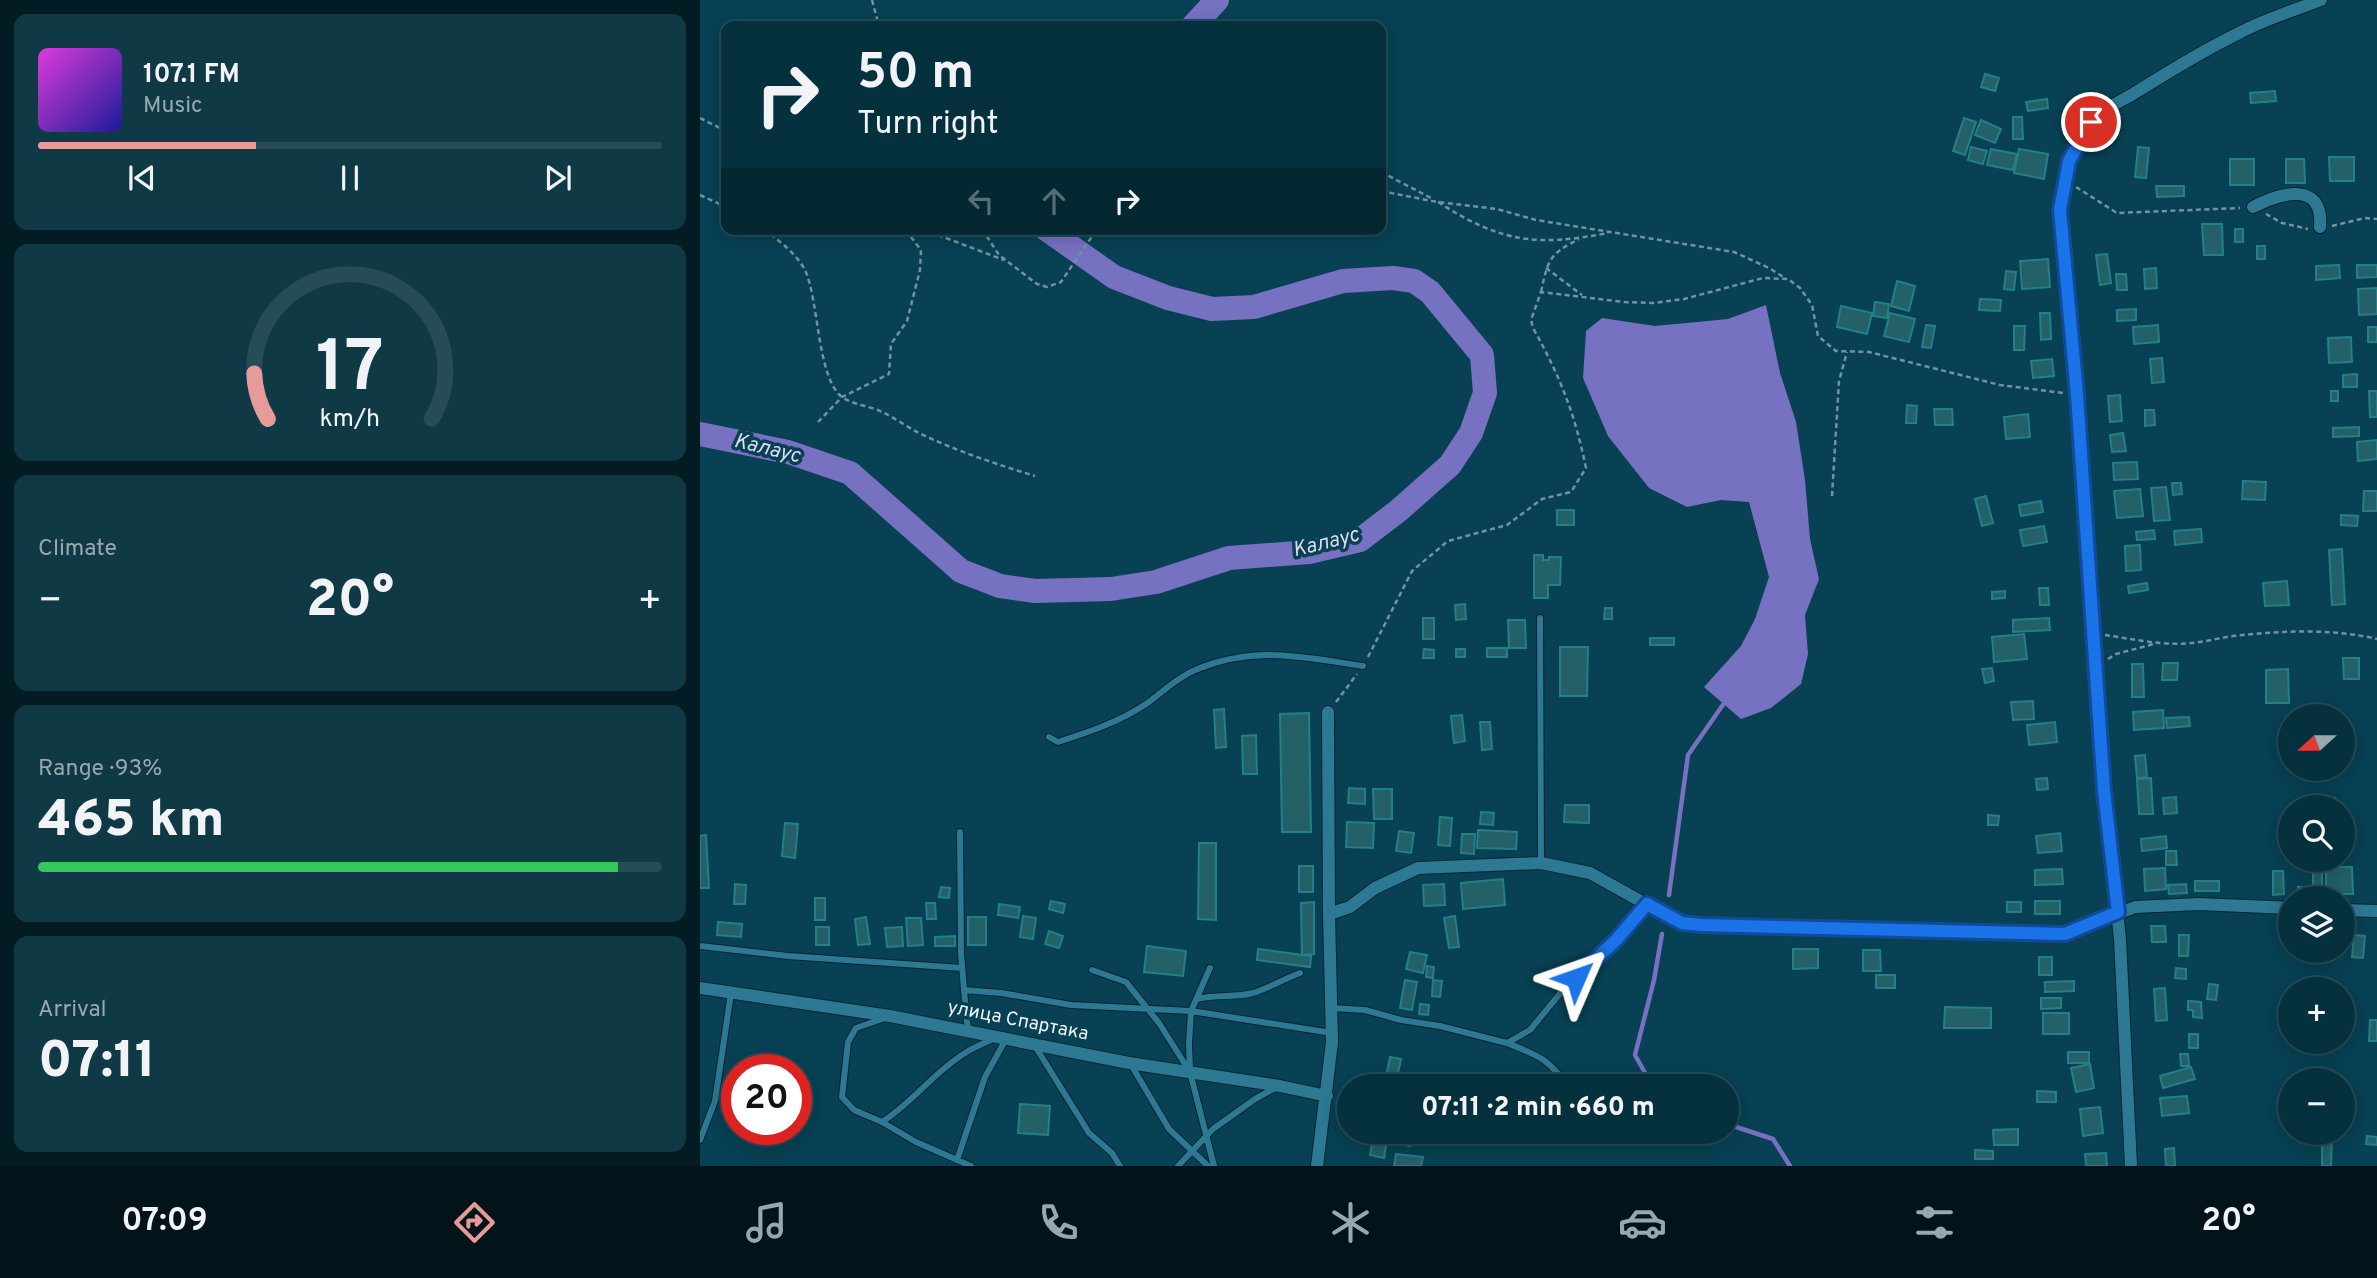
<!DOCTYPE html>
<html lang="en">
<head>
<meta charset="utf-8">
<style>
	body { margin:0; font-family:Overpass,sans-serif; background:#0e3945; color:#f1f3f6; height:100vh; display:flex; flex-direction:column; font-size:26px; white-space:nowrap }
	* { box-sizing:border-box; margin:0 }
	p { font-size:23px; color:#97a9b0 }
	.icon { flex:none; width:38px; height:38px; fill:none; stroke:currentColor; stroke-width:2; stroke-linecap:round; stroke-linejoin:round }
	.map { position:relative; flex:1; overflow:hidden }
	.sheet { display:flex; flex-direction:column; gap:14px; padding:14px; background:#031b22; width:700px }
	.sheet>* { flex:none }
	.hud { position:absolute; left:21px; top:21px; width:665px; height:214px; border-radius:14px; box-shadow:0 4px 18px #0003,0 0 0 2px #264c58; background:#05313e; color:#f1f3f6; overflow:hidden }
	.needle { width:46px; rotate:249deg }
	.controls { position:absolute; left:1578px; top:704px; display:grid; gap:14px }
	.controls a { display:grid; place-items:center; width:77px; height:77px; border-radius:50%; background:#05313e; box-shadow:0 4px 18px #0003,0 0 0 2px #264c58; font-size:35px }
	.speed { position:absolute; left:21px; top:1054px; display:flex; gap:14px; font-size:35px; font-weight:700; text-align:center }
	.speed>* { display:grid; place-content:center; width:91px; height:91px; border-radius:50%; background:#05313e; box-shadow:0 4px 18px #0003,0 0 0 2px #264c58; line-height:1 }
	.speed .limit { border:10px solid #d22; background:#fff; color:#111 }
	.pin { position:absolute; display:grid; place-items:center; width:60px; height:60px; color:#fff; margin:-30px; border:4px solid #fff; border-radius:50%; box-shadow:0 2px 7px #0007 }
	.me { position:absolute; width:77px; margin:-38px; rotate:47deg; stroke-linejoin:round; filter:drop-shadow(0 0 5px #0008) }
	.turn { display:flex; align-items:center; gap:24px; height:147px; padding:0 21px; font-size:32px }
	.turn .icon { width:91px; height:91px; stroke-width:2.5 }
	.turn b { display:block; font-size:49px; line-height:60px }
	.lanes { display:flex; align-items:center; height:66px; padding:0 21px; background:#0003; justify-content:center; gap:35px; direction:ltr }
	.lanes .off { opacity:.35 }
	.big { font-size:52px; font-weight:800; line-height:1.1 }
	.sheet .card { flex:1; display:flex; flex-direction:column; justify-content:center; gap:10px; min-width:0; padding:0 24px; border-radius:14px; background:#0e3945 }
	.sheet .dial { align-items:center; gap:0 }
	.dial svg { height:182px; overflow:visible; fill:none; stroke:#264c58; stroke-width:7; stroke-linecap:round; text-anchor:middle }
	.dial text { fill:#f1f3f6; stroke:none }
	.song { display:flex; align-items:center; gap:21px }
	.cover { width:84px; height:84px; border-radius:10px; background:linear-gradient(135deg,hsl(300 70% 55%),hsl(240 70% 35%)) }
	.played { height:7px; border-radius:4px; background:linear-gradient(90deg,#e69b98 35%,#264c58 35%) }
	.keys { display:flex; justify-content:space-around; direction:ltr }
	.heat { display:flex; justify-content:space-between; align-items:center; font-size:38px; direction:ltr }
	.charge { height:10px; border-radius:5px; background:linear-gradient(90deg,#34c759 93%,#264c58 0) }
	.trip { position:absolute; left:637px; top:1074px; width:402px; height:70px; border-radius:35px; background:#05313e; box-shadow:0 4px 18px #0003,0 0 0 2px #264c58; font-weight:800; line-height:70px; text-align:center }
	.menu { display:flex; height:112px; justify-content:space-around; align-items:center; background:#021419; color:#97a9b0 }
	.menu .icon { width:49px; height:49px }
	.menu .selected { color:#e69b98 }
	.menu b { font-size:32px; color:#f1f3f6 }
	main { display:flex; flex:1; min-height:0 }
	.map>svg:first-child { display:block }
	.water { fill:#7771c2 }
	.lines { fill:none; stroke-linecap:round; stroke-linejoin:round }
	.stream { stroke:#7771c2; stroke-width:4.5 }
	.river { stroke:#7771c2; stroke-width:24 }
	.building { fill:#236067; stroke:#237f88; stroke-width:2 }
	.service-casing { stroke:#052530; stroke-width:8 }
	.minor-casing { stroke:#052530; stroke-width:14 }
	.path { stroke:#7194a0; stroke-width:2.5; stroke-dasharray:5 3.5; stroke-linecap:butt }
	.service { stroke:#2d7893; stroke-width:6 }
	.minor { stroke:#2d7893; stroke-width:12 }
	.route-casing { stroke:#114b97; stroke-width:18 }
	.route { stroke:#1a73e8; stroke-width:12 }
	.labels { text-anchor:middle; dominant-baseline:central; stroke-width:7; stroke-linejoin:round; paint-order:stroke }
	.street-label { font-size:19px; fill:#edf6fa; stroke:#074153 }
	.water-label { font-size:21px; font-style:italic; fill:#dbdbf2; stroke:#074153 }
</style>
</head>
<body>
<main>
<section class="sheet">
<div class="card">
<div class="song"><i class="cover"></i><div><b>107.1 FM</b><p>Music</p></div></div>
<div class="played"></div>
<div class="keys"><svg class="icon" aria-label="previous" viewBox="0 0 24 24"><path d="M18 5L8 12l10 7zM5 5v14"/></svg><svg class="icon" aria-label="pause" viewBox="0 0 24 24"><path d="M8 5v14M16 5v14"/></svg><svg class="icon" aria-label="next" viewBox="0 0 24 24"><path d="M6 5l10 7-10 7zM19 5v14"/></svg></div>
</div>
<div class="card dial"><svg viewBox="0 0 100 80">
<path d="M14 69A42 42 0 1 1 86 69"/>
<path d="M14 69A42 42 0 0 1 8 49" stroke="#e69b98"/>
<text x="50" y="56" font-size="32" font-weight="700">17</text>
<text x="50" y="72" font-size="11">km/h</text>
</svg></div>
<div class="card"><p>Climate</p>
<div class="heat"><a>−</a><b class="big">20°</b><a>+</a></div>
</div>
<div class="card"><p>Range · 93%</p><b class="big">465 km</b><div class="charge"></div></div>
<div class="card"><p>Arrival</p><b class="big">07:11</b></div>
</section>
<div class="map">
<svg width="1677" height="1166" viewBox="0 0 1677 1166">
	<rect width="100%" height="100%" fill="#074153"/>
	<path class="water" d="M1066 305 1080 373 1096 422 1105 480 1110 539 1119 579 1105 615 1108 654 1101 684 1071 708 1041 719 1004 687 1041 646 1055 619 1069 577 1049 502 1021 500 987 507 949 488 908 436 883 378 886 331 902 318 955 326 1028 319Z"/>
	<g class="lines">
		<path class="stream" d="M969 895 988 755 1027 699
			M953 1087 935 1055 954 980 962 934
			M1027 1124 1073 1139 1090 1166"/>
		<path class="river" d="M493 26 517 0
			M0 434 88 452 150 473 261 571 300 586 335 591 411 589 456 582 529 558 609 552 660 540 698 511 750 465 771 433 785 393 782 355 730 292 714 281 693 278 643 281 554 307 512 309 468 298 414 277 346 229"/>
	</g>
	<path class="building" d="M1285 74 1299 78 1295 91 1281 87Z
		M1575 91 1576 101 1551 103 1550 93Z
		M1347 99 1348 108 1328 111 1326 102Z
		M1313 117H1322L1323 139H1313Z
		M1264 118 1276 122 1265 155 1253 151Z
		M1281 120 1301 129 1295 143 1275 135Z
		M1271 147 1287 151 1283 164 1268 160Z
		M1438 147 1449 148 1446 178 1435 177Z
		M1291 149 1317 154 1313 170 1287 165Z
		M1319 149 1348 154 1344 179 1314 173Z
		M1629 157H1654V181H1630Z
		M1530 159H1554V185H1530Z
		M1586 159H1604L1605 183H1586Z
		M1456 186H1484V196L1457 197Z
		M1502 224H1522L1523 255H1504Z
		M1535 229H1543V242H1535Z
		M1557 246H1565V259H1557Z
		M1407 254 1411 283 1400 285 1396 255Z
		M1348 259 1350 287 1322 289 1320 261Z
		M1639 265 1640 278 1616 280V266Z
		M1657 265H1677V277L1657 278Z
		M1456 268 1457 288 1445 289 1444 269Z
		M1306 271 1316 272 1314 290 1304 289Z
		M1416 274H1426L1427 290H1417Z
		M1197 281 1215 286 1209 311 1191 306Z
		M1677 288V314L1659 315 1658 289Z
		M1280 299 1301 300 1300 311 1279 310Z
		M1175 302 1189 304 1187 318 1173 316Z
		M1141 306 1172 313 1167 334 1137 327Z
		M1436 309V320L1417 321V310Z
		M1190 313 1215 319 1209 342 1184 336Z
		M1340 313H1350L1351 339 1341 340Z
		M1226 325 1235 326 1231 348 1222 347Z
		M1458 325 1459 342 1434 344 1433 327Z
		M1314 326H1325L1324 350H1314Z
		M1668 327H1677V342H1668Z
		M1651 337 1652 362 1629 363 1628 338Z
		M1462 358 1464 382 1452 383 1450 359Z
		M1352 359 1354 376 1333 378 1331 361Z
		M1657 374V387H1643V375Z
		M1631 391H1638V401H1631Z
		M1669 391H1677V417H1670Z
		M1420 395 1422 421 1410 422 1408 396Z
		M1207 405 1217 406 1216 423H1206Z
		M1234 409H1252L1253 425H1235Z
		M1445 410H1454L1455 425 1445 426Z
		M1328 414 1330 437 1306 439 1304 417Z
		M1659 427V436L1633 437V428Z
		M1423 433 1426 451 1412 452 1410 435Z
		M1677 440V459L1658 461 1657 442Z
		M1437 462 1438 479 1414 480 1413 463Z
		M1543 481 1566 482 1565 500 1542 499Z
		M1472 483H1481L1482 494 1473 495Z
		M1466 487 1470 520 1454 521 1451 488Z
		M1440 489 1443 516 1417 518 1414 491Z
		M1664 491H1677V511H1663Z
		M1286 496 1293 523 1282 526 1275 499Z
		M1341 501 1343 512 1321 516 1319 505Z
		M857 510H874V525H857Z
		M1641 515 1658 516 1657 526 1641 525Z
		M1344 526 1347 542 1323 546 1320 530Z
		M1501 529 1502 542 1475 545 1474 531Z
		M1454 530 1455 539 1437 540 1436 532Z
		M1440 545 1441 570 1426 571 1425 546Z
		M1642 549 1645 604 1632 605 1629 550Z
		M834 555H843V560H849V557H861L860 585H848V598H834Z
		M1587 581 1589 605 1565 606 1563 583Z
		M1447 583 1448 590 1429 593 1428 586Z
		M1339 588H1348L1349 605H1340Z
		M1305 591V598L1292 599V592Z
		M765 604 766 619 756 620 755 605Z
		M905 608H912V619H904Z
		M723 618H734V639H723Z
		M1349 618 1350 630 1313 632V620Z
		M808 620H825L826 648H809Z
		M1324 634 1327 659 1294 662 1292 637Z
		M950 638H974V645H950Z
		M860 647H888L887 696H860Z
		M787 648H807V657H787Z
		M724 649 734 650V658H723Z
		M756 649H765V657H756Z
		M1643 658H1659V679H1644Z
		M1463 663H1478L1477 680H1462Z
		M1432 664H1443L1444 697H1432Z
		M1292 668 1294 681 1285 683 1282 669Z
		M1588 669 1589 703H1566V670Z
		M1333 701 1334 719 1313 720 1311 702Z
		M524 709 526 747 516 748 514 710Z
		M1463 710 1464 728 1434 730 1433 712Z
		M609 713 611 832H582L580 714Z
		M762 715 765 741 754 743 751 716Z
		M1489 717 1490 726 1467 728 1466 718Z
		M780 722H790L792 749 782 750Z
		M1355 722 1357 742 1329 745 1327 725Z
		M556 735 557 774H543L542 736Z
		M1445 755 1447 777 1437 778 1435 756Z
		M1347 778 1348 789 1337 790 1336 779Z
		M1451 778 1453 814H1439L1437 779Z
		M649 788 665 789V804L648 803Z
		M673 789H692V819H674Z
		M1476 797 1477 813 1464 814 1463 798Z
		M1620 798H1635L1636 807H1620Z
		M865 805H889V823L864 822Z
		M781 812 794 813 793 825 780 824Z
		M1288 815 1299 816 1298 825H1288Z
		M740 817 752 818 750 846 738 845Z
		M647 822 674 823 673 848 646 847Z
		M85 823 98 824 95 858 82 856Z
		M778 830 817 832 816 849 777 848Z
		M699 831 714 833 711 853 696 851Z
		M1360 833 1362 851 1338 853 1336 836Z
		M762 834H775L774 854 761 853Z
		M6 835 9 888H0V836Z
		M1466 836 1467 848 1442 851 1441 839Z
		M499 843H516V920L498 919Z
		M1466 851H1476L1477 865H1466Z
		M599 866H613V892H599Z
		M1626 867H1652L1653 894H1626Z
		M1465 868 1466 889 1445 891 1444 869Z
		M1362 869 1363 884 1335 885V870Z
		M1573 871H1583L1584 894 1573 895Z
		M1613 871H1622V894H1613Z
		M803 879 805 905 763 909 761 883Z
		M1495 881H1519V891H1495Z
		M35 884 46 885 45 904H34Z
		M744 884 745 905 724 906 723 885Z
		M1486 884 1487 893 1469 894 1468 885Z
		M241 887 250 888 249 898 239 897Z
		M1598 887H1608V895H1598Z
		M115 898H125V920H115Z
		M351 901 365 904 363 913 349 909Z
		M1335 901H1360V914H1335Z
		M614 902V954L602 955 601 903Z
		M1307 902H1321V912H1307Z
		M226 903H235L236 919H227Z
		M299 904 320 907 318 918 298 915Z
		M323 916 336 918 333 939 320 937Z
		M755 916 759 947 749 948 744 918Z
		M166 917 170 944 158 945 155 919Z
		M268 917H286V945H268Z
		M206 918H221L223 945 208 946Z
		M18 922 42 924 41 937 17 935Z
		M1451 926H1465L1466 942H1452Z
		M116 927H129V945H116Z
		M202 927 203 946 187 947 185 928Z
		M349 931 363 936 359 948 345 944Z
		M1479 935H1489L1488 956H1479Z
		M1654 935 1665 936 1663 958 1652 957Z
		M255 936V946H235V937Z
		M447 946 486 951 483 976 444 972Z
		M558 949 611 956 610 967 557 960Z
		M1093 949H1118V968L1093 969Z
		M1163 950H1180L1181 971H1163Z
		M710 952 727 955 723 973 706 969Z
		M1339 957H1352V975H1339Z
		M727 966 734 967 733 978 726 977Z
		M1476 968 1486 969V979L1475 978Z
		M1176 975H1195V988H1176Z
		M705 980 717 982 712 1010 700 1008Z
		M733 980 742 981 740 997 732 996Z
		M1374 981V991L1345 992V982Z
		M1509 984 1518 985 1516 1000 1507 999Z
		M1465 988 1467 1020 1456 1021 1454 989Z
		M1341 998H1361V1008L1341 1009Z
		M1488 1001 1501 1002 1502 1018 1493 1017V1010H1488Z
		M720 1004 729 1005 728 1015 719 1014Z
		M1245 1007 1291 1008V1028H1244Z
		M1343 1013H1369V1034H1343Z
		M1670 1020H1677V1041H1669Z
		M1489 1034H1498V1048H1489Z
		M1368 1052H1389V1063H1368Z
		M1480 1054H1488L1489 1066H1481Z
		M690 1057 701 1059 695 1087H684Z
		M1390 1064 1394 1088 1376 1092 1371 1068Z
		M1491 1067 1495 1079 1463 1088 1460 1076Z
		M1337 1091 1356 1092V1102H1337Z
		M1487 1096 1489 1113 1462 1116 1460 1098Z
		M320 1104 350 1106 348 1135 318 1133Z
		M1400 1107 1403 1133 1383 1136 1380 1109Z
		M1318 1129V1145H1294L1293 1130Z
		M674 1132H688L684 1158 670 1155Z
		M703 1132H713L710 1146 700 1144Z
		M1622 1136H1632L1631 1166H1622Z
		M1667 1136 1677 1137V1145L1666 1144Z
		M1474 1148 1475 1166H1466L1465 1149Z
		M1275 1150 1293 1151V1159H1275Z
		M1406 1153 1407 1166H1386L1385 1154Z
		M696 1154 723 1157 721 1166H694Z"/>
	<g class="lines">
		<g class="service-casing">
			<path id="service" d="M840 618 841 863
				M349 737 358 742C389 732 419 722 446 704 462 693 476 678 495 670 555 645 601 657 663 666
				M260 832 261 953 264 990
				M0 946 88 956 262 968
				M392 970 426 982 459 1023 490 1072 514 1166
				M497 999C516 994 534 998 553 993 569 988 584 979 600 973
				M632 1008 665 1010 701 1020 740 1026 807 1043 830 1030 863 990 917 940 946 905
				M185 1018 156 1028 148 1042 142 1097 154 1110 182 1122 216 1142 271 1166
				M268 1031 264 990 301 993 371 1005 491 1011 632 1033
				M807 1043C839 1056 848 1058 868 1087
				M335 1046 389 1133 412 1153 420 1166
				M430 1063 469 1129 508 1166
				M490 1070 489 1044 491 1011 510 968
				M182 1122C213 1102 234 1072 265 1053 274 1047 285 1043 295 1038
				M0 1140 15 1101 31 993
				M257 1160 285 1077 306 1039
				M478 1166 513 1129 555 1099 575 1088"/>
		</g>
		<g class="minor-casing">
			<path id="minor" d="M1553 207C1580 193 1624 180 1620 227
				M1643 910 1677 911
				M629 914 650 907 675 888 718 868 841 863 890 873 969 917 982 923 1001 925 1365 934 1435 907 1499 904 1591 908
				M0 988 190 1016 429 1063 580 1086 627 1096
				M617 1166 632 1042 629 914 628 712
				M1431 1166 1420 939 1404 791 1376 395 1360 210C1364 179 1371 151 1390 125 1399 111 1419 102 1433 94 1468 72 1504 50 1541 32 1566 19 1595 10 1621 0"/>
		</g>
		<path class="path" d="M172 0 179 26
			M0 118 26 131
			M681 172 733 199
			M1376 187 1417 213 1540 208
			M681 191 737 202 797 209 836 220 1034 252 1069 268 1085 278
			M0 195 26 207
			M738 202C800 242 836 247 908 233
			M1566 214 1582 223 1608 229
			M1632 226 1665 218 1677 219
			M64 229C79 241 96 253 105 270 119 300 117 378 142 397 153 405 171 406 182 412 195 418 207 427 219 433 256 451 296 464 335 476
			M222 229 304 260
			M282 229 299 255 337 284 347 287 361 282 397 229
			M846 268 882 295
			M841 292C848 260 849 254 879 239
			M118 422 142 397 189 374 191 344 207 321 220 270 221 250 205 229
			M1132 496 1139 381 1147 352
			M1405 635C1433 639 1462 646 1491 643 1505 642 1519 638 1533 636 1581 631 1630 628 1677 639
			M668 657 712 571 748 541 807 525 842 499 871 492 886 468C875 414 860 376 833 328L831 320 841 292 924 302 953 303 984 299 1063 278 1088 279 1100 288 1112 305 1118 336 1136 351 1169 352 1300 385 1363 393
			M1408 659 1416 654 1454 644
			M636 702 657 674"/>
		<use href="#service" class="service"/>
		<use href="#minor" class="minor"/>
	</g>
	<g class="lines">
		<g class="route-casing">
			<path id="route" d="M876 978 916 940 947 904 982 923 1001 925 1365 934 1418 912 1404 791 1377 395 1360 210 1369 161 1391 122"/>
		</g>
		<use href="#route" class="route"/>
	</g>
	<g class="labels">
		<g class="street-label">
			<text transform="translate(318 1021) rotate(11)">улица Спартака</text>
		</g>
		<g class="water-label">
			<text transform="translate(67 449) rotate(14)">Калаус</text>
			<text transform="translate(626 543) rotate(-14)">Калаус</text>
		</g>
	</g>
</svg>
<div class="controls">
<a><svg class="needle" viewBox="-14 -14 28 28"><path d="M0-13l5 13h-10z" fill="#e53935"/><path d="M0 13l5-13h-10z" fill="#97a9b0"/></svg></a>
<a><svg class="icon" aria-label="search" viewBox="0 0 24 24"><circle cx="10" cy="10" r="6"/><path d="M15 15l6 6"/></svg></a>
<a><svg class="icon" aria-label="layers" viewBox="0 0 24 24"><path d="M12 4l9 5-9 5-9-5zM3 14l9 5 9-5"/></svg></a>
<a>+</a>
<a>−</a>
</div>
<div class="speed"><div class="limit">20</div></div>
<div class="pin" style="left:1391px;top:122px;background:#d93025"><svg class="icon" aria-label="arrive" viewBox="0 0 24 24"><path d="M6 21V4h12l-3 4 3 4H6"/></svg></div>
<svg class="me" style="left:876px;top:978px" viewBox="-20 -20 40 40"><path d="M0-17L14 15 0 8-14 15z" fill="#1a73e8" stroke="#fff" stroke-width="4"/></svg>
<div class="trip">07:11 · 2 min · 660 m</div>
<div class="hud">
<div class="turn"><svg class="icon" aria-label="right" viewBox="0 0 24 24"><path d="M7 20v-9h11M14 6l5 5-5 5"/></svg><div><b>50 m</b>Turn right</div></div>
<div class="lanes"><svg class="icon off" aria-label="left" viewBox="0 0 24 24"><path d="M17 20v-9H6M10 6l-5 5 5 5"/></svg><svg class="icon off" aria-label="ahead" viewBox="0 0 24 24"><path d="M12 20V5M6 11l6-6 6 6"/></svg><svg class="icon" aria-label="right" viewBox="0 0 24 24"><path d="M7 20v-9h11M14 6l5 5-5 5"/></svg></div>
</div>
</div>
</main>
<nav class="menu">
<b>07:09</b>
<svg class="icon selected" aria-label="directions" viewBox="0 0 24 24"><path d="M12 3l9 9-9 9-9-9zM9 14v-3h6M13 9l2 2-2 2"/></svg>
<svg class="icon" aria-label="music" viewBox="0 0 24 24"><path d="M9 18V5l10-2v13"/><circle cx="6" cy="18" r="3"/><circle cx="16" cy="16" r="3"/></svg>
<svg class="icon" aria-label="phone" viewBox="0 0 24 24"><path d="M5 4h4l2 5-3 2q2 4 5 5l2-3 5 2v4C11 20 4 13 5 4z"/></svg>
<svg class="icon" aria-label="climate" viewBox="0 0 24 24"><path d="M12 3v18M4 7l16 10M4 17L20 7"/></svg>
<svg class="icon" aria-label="car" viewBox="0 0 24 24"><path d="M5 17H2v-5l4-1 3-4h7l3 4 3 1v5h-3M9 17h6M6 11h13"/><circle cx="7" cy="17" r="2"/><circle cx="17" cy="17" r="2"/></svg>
<svg class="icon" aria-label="filters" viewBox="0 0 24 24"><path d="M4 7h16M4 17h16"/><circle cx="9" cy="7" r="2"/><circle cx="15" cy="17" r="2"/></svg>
<b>20°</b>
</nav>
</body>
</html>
